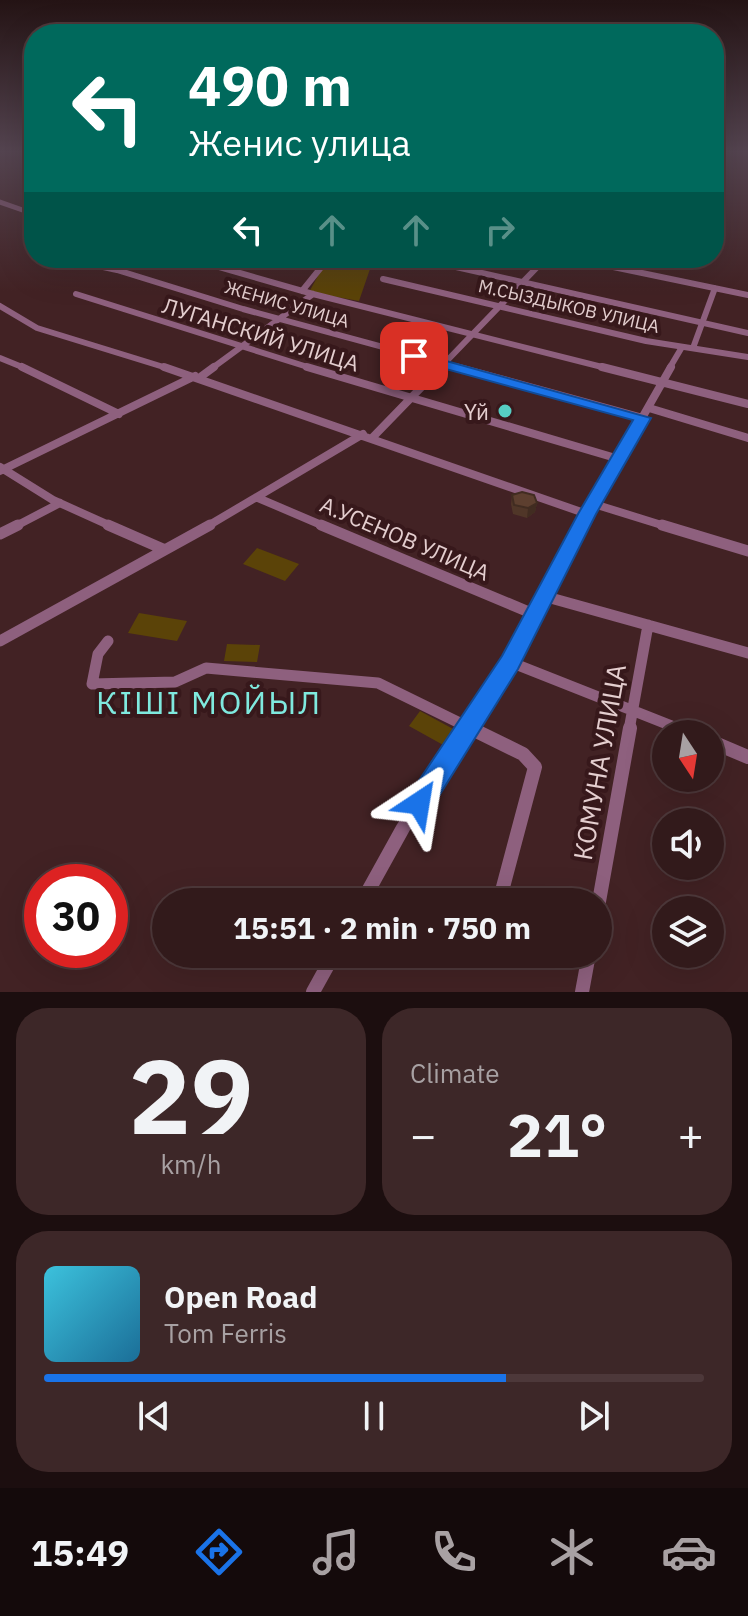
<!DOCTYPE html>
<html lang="en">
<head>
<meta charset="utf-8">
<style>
	body { margin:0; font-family:"IBM Plex Sans",sans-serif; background:#3d2728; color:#f1f3f6; height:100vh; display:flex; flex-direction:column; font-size:30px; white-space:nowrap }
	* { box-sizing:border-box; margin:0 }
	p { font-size:26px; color:#a8a1a3 }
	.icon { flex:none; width:44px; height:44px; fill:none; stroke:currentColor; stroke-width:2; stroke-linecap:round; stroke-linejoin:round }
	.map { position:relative; height:992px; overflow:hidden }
	.sheet { display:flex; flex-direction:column; gap:16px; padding:16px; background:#1c0e0f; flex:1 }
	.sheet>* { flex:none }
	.hud { position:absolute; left:24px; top:24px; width:700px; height:244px; border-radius:32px; box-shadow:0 8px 32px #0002,0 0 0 2px #4d383a; background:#00695c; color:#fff; overflow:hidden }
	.needle { width:52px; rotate:168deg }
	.buttons { position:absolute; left:652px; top:720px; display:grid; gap:16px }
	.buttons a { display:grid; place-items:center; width:72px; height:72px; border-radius:50%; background:#321a1b; box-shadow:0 8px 32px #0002,0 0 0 2px #4d383a; font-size:40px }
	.speed { position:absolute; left:24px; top:864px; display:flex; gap:16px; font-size:40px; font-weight:700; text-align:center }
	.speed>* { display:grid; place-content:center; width:104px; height:104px; border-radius:50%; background:#321a1b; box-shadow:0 8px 32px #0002,0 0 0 2px #4d383a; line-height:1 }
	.speed .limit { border:12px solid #d22; background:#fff; color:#111 }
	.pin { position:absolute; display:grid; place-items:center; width:68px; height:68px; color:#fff; margin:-34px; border-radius:16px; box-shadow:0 4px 12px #0006 }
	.me { position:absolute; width:88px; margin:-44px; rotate:33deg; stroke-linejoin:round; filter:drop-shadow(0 0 6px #0008) }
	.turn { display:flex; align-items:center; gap:28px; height:168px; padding:0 32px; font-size:36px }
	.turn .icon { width:104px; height:104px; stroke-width:2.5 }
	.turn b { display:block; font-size:56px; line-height:68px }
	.lanes { display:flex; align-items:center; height:76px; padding:0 32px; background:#0003; justify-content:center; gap:40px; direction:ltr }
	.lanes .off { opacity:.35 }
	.big { font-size:60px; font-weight:800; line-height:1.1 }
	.sheet .widget { flex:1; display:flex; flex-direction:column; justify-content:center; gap:12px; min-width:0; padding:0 28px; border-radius:32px; background:#3d2728 }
	.sheet .dial { align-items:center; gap:0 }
	.dial b { font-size:104px; line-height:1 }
	.song { display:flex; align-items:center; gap:24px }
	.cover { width:96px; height:96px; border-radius:12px; background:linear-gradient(135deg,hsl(190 70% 55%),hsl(200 70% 35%)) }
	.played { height:8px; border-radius:4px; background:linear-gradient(90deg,#1a73e8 70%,#4d383a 70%) }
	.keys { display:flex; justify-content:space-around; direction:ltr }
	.heat { display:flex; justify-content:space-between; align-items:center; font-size:44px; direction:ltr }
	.sheet .tiles { flex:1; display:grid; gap:16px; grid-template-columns:1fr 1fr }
	.widget:last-child { grid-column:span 2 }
	.trip { position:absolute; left:152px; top:888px; width:460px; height:80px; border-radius:40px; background:#321a1b; box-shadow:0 8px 32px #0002,0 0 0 2px #4d383a; font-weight:800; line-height:80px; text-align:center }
	.dock { display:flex; height:128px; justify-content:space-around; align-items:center; background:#140a0b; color:#a8a1a3 }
	.dock .icon { width:56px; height:56px }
	.dock .selected { color:#1a73e8 }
	.dock b { font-size:36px; color:#f1f3f6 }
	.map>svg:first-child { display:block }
	.green { fill:#5b4308 }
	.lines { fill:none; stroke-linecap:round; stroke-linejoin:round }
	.minor-far4 { stroke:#8e607e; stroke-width:5 }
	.minor-far3 { stroke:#8e607e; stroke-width:6 }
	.minor-far2 { stroke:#8e607e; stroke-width:8 }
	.minor-far1 { stroke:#8e607e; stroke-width:11 }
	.minor { stroke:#8e607e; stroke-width:14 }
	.wall { fill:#503628 }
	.shaded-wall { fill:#412c21 }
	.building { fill:#5d3f2f; stroke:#412c21; stroke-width:2 }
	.route { fill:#1a73e8; stroke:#114b97; stroke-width:2 }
	.poi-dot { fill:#56cec3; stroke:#37181b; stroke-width:3 }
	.labels { text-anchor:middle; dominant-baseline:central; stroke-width:8; stroke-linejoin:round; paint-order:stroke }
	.far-street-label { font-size:18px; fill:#e4cecf; stroke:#37181b }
	.street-label { font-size:22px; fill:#e4cecf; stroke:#37181b }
	.poi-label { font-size:22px; fill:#e4cecf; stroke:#37181b; text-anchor:end }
	.near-street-label { font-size:26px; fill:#e4cecf; stroke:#37181b }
	.near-quarter-label { font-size:32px; letter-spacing:2px; fill:#7fe9de; stroke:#37181b }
</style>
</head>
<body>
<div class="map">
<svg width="748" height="992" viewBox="0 0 748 992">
	<rect width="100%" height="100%" fill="#422224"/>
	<path class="green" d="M328 258H386L370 269 359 301 309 292Z
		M257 548 299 564 285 581 243 564Z
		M139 613 187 621 177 641 128 633Z
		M227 644 260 645 257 662 224 661Z
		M420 711 455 730 445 746 409 726Z"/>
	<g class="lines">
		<path class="minor-far4" d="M0 202 34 214"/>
		<path class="minor-far3" d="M62 258 117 270 243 309 464 369
			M188 258 313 294 610 369
			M416 258 748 333
			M570 258 748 295
			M383 279 646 341 748 357
			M302 291 323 265 305 258
			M76 294 314 369
			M0 306 37 328 170 369
			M693 348 715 288
			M0 358 27 369
			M211 369 313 294
			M439 369 546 258
			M669 369 682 347"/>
		<path class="minor-far2" d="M22 367 119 414
			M164 367 587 514
			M307 367 619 459
			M456 367 643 418
			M602 367 748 404
			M199 378 214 367
			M649 408 748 438
			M373 437 441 367
			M0 467 53 500 113 527
			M0 471 195 376
			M258 498 326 527
			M594 504 668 527
			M14 527 60 503
			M206 527 363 434
			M580 527 671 367"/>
		<path class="minor-far1" d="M108 525 163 549
			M321 525 536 615
			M662 525 748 551
			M0 534 18 525
			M547 597 748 653
			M0 641 210 525
			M108 641 98 654 92 684 175 682 206 668 378 683 474 730
			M510 662 682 730
			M466 730 510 662 581 525
			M629 730 648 625"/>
		<path class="minor" d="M470 728 523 754 535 767 499 902
			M677 728 692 734
			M710 741 748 757
			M362 902 403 828 467 728
			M598 907 630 728
			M483 962 485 954
			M313 992 334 954
			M582 992 589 954"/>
	</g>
	<path class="wall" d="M512 495 537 503 535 512 527 518 513 514 511 504Z"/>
	<path class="shaded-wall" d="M537 503 535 512 527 518 528 508Z"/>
	<path class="building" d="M522 492 534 495 537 503 528 508 514 505 512 495Z"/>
	<linearGradient id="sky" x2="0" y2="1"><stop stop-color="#241314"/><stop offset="0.52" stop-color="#544450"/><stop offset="1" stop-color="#544450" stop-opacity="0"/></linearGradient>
	<rect width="748" height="291" fill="url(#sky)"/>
	<path class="route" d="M414 352 651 418 596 514 518 669 429 812 419 815 410 812 406 803 410 794 502 656 578 514 633 420 409 359 407 356Z"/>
	<circle class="poi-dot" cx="505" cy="411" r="8"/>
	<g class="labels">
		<g class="far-street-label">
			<text transform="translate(287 304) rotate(16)">ЖЕНИС УЛИЦА</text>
			<text transform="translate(569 306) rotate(13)">М.СЫЗДЫКОВ УЛИЦА</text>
		</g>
		<g class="street-label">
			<text transform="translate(261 334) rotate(17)">ЛУГАНСКИЙ УЛИЦА</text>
			<text transform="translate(405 538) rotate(23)">А.УСЕНОВ УЛИЦА</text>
		</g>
		<g class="poi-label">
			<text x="489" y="411">Үй</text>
		</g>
		<g class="near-street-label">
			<text transform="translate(599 762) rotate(-80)">КОМУНА УЛИЦА</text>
		</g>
		<g class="near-quarter-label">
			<text x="209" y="702">КІШІ МОЙЫЛ</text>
		</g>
	</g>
</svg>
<div class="buttons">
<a><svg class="needle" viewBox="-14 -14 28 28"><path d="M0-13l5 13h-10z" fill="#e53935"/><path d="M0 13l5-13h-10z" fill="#a8a1a3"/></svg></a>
<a><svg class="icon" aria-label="sound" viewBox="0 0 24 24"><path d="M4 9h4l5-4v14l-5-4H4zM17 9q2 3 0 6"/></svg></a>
<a><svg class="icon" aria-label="layers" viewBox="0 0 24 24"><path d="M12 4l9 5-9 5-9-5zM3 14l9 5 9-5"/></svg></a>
</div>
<div class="speed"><div class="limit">30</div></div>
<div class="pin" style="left:414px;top:356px;background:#d93025"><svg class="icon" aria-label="arrive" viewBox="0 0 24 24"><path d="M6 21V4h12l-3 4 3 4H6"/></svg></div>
<svg class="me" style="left:419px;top:803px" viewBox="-20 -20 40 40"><path d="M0-17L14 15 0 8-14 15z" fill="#1a73e8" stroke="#fff" stroke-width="4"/></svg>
<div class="trip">15:51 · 2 min · 750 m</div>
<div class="hud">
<div class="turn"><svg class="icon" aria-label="left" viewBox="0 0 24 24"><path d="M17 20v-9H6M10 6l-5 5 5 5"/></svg><div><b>490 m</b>Женис улица</div></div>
<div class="lanes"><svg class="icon" aria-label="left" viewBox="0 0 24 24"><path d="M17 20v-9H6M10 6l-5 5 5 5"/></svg><svg class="icon off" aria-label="ahead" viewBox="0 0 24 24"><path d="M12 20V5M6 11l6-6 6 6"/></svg><svg class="icon off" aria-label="ahead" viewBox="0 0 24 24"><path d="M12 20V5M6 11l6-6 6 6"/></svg><svg class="icon off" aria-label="right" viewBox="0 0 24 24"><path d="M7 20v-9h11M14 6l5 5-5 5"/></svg></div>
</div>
</div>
<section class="sheet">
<div class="tiles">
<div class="widget dial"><b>29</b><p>km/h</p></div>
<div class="widget"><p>Climate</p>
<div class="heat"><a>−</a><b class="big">21°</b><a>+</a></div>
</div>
<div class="widget">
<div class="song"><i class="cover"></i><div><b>Open Road</b><p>Tom Ferris</p></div></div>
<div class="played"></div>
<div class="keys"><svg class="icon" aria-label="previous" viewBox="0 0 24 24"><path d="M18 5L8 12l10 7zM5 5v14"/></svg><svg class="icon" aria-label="pause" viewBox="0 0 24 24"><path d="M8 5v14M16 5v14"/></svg><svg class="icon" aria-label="next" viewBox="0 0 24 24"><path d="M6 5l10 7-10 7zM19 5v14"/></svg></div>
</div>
</div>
</section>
<nav class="dock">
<b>15:49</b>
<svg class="icon selected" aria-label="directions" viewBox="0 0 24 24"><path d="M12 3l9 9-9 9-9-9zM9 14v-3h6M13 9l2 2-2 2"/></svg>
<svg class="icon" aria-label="music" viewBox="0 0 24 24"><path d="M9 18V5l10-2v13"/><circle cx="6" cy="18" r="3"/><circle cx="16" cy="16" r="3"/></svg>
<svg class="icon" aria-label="phone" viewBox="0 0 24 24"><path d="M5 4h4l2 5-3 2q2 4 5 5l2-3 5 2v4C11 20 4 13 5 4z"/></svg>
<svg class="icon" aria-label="climate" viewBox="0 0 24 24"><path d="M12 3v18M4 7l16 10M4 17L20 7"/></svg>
<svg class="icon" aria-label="car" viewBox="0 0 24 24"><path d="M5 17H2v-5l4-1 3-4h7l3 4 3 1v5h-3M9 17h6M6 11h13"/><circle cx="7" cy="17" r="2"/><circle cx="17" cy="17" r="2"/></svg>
</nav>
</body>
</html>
